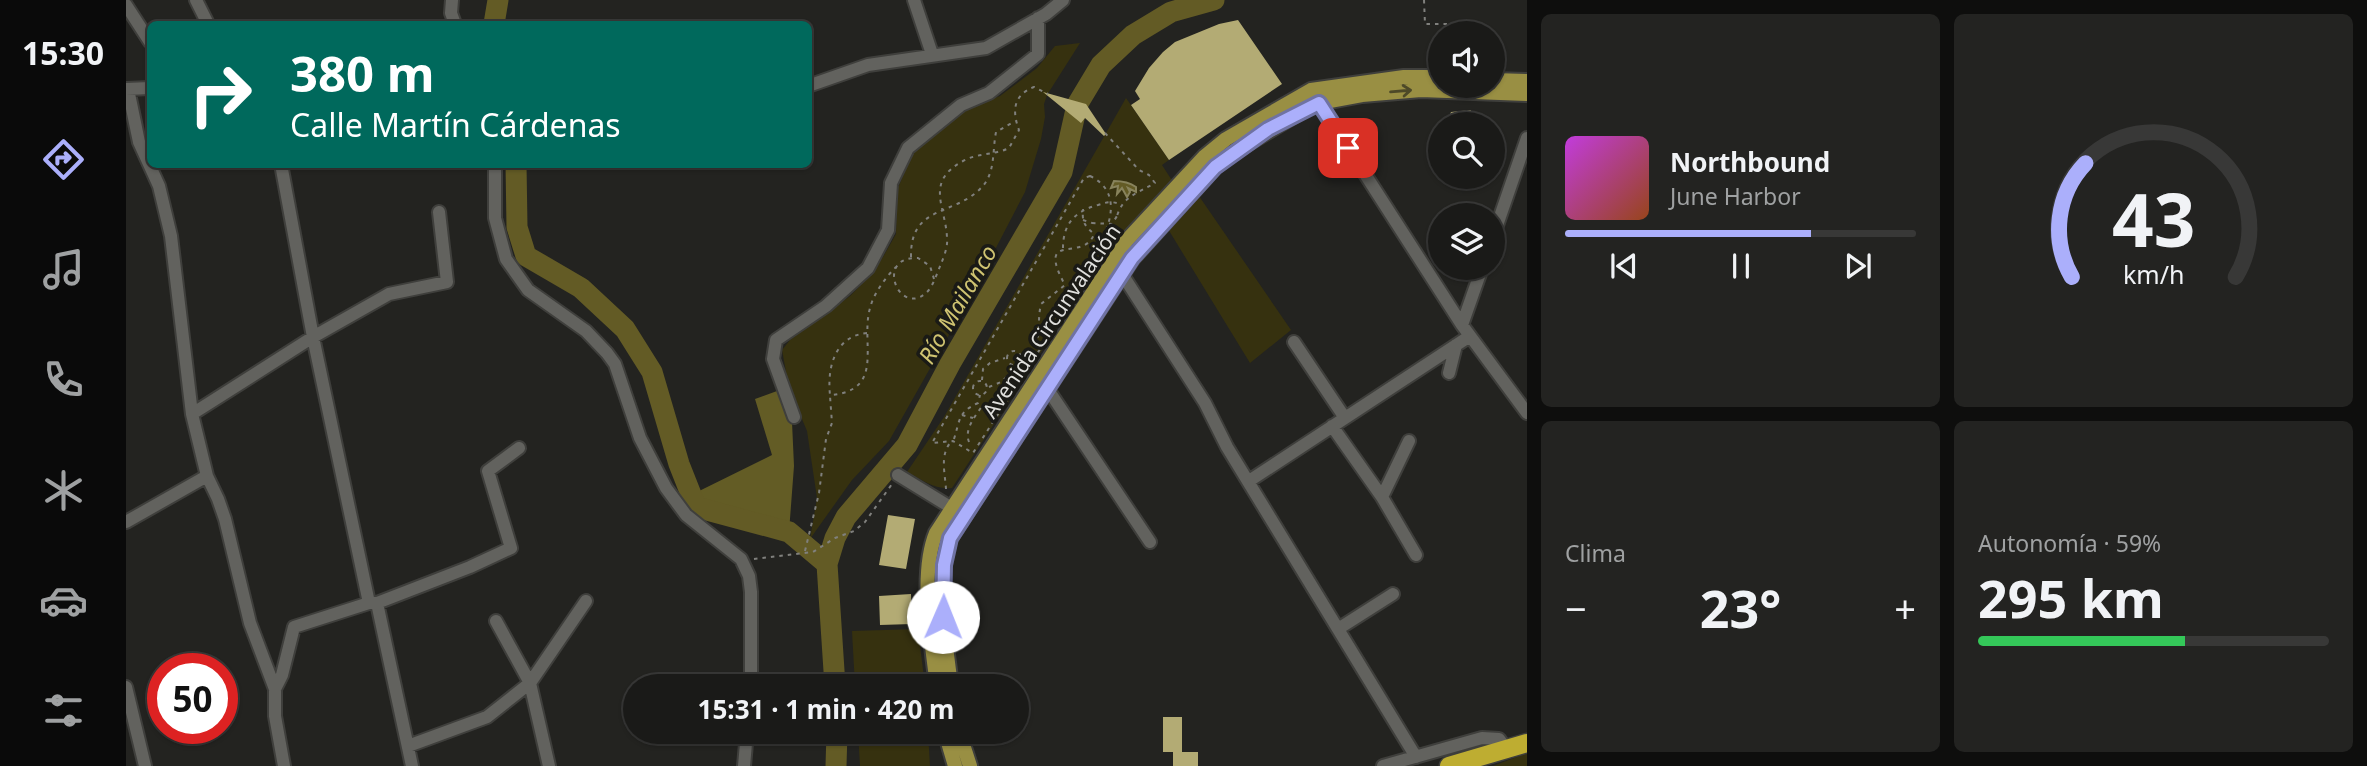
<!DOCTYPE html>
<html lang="es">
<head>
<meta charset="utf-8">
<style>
	body { margin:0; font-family:"Noto Sans",sans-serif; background:#232321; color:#f1f3f6; height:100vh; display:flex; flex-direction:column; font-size:26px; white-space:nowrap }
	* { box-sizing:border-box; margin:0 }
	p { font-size:23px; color:#9fa1a2 }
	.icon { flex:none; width:38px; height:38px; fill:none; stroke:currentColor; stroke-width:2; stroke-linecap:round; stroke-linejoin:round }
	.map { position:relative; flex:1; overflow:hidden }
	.side { display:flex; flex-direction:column; gap:14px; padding:14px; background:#0e0e0d; width:840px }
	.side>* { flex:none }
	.hud { position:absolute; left:21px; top:21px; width:665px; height:147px; border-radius:10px; box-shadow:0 2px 5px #0004,0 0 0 2px #383837; background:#00695c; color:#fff; overflow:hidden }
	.controls { position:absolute; left:1302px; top:21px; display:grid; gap:14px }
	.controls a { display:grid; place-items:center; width:77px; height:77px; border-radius:50%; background:#1a1a18; box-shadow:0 2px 5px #0004,0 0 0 2px #383837; font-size:35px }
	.speed { position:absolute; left:21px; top:653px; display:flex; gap:14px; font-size:35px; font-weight:700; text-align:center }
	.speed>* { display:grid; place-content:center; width:91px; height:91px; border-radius:50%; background:#1a1a18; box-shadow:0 2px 5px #0004,0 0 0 2px #383837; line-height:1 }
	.speed .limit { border:10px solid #d22; background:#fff; color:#111 }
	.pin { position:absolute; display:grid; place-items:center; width:60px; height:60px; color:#fff; margin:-30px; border-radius:14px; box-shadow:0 4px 10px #0006 }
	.me { position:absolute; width:77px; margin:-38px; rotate:1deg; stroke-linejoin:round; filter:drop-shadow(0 0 5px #0008) }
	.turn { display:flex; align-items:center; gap:24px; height:147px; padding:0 28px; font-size:32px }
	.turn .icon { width:91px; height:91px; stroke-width:2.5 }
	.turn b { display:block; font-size:49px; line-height:60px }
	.big { font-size:52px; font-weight:700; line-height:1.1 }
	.side .card { flex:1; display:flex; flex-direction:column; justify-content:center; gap:10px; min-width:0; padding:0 24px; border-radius:10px; background:#232321 }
	.side .dial { align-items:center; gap:0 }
	.dial svg { height:182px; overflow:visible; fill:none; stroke:#383837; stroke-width:7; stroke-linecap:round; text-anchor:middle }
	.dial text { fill:#f1f3f6; stroke:none }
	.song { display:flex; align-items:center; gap:21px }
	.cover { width:84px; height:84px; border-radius:10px; background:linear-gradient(135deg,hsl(290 70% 55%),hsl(20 70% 35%)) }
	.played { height:7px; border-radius:4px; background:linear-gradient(90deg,#abaffb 70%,#383837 70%) }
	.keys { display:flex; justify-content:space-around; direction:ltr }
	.heat { display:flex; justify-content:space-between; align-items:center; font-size:38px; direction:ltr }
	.charge { height:10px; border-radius:5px; background:linear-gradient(90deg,#34c759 59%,#383837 0) }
	.side .tiles { flex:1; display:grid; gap:14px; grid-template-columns:repeat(2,1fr) }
	.trip { position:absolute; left:497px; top:674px; width:406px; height:70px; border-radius:35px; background:#1a1a18; box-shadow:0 2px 5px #0004,0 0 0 2px #383837; font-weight:700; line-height:70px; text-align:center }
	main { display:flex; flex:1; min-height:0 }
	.menu { display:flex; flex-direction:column; width:126px; justify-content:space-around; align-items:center; background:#0a0a0a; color:#9fa1a2 }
	.menu .icon { width:49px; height:49px }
	.menu .current { color:#abaffb }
	.menu b { font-size:32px; color:#f1f3f6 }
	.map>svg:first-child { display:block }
	.green { fill:#36310f }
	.forest { fill:#635c25 }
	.water { fill:#635b25; stroke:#88835c; stroke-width:2 }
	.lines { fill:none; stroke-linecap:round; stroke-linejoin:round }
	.river { stroke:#635b25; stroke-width:21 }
	.building { fill:#b3ab74 }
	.minor-casing { stroke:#3f3f3c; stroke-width:16 }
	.major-casing { stroke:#3f3f3c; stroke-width:18 }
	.highway-casing { stroke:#3f3f3c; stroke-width:21 }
	.path { stroke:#80807d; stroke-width:2; stroke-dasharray:3.5 5; stroke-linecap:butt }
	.minor { stroke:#62625e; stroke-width:12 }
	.major { stroke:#998f43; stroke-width:14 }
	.highway { stroke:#bead31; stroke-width:18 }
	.path-bridge { stroke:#80807d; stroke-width:2; stroke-dasharray:3.5 5; stroke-linecap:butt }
	.oneway { stroke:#4d4928 }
	.route-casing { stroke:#6f72a3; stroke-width:18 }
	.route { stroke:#abaffb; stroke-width:12 }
	.labels { text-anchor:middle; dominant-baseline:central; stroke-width:7; stroke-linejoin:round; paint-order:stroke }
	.street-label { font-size:21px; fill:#dfdfdc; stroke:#1a1a16 }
	.water-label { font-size:23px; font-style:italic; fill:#cfc371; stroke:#1a1a16 }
</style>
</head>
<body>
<main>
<nav class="menu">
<b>15:30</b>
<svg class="icon current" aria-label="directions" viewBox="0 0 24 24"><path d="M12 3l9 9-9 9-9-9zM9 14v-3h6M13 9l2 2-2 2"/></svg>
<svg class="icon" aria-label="music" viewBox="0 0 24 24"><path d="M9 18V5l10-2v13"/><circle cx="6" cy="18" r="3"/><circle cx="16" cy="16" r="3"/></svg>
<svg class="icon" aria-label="phone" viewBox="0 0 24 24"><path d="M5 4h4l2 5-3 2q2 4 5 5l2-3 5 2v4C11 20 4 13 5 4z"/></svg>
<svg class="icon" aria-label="climate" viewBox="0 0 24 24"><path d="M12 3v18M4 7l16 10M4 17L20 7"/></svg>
<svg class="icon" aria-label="car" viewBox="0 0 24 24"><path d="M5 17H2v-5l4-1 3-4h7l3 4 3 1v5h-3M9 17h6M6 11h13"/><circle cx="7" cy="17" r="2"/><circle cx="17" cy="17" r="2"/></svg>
<svg class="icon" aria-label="filters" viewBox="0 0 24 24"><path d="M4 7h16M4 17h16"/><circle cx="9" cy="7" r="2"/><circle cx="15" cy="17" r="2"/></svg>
</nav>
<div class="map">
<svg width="1401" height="766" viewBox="0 0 1401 766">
	<rect width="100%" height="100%" fill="#232320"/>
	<path class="green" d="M954 43 921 95 918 104 919 117 915 139 899 192 846 294 763 441 726 480 684 539 691 498 681 431 663 388 656 350 664 340 724 296 743 277 757 257 770 234 771 190 787 153 842 108 874 96 911 68 929 46Z
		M1000 98 1043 160 1036 165 1047 182 989 239 826 488C809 490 796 480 781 472L818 417Z
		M1073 196 1165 330 1124 363 1042 229Z
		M792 629 799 686H729L726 631Z
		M732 732H802L804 766H734Z
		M1401 753V766H1367Z"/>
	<path class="forest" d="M651 391 666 422 668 466 663 532 570 507 565 495 646 455 629 399Z"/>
	<path class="water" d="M988 181C997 181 1003 182 1010 187V192L1002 188 1004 192 1001 197 996 188 991 194 992 186 985 188Z"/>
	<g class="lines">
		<path class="river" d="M368 24 372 0
			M390 164 391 227 400 256 455 288 499 329 526 372 553 464 570 507 663 532 701 564
			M709 686 701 564 709 538 720 517 781 445 824 364 936 172 951 105 975 65 1007 35 1045 12 1088 0
			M710 766 711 732"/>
	</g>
	<path class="building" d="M1112 20 1156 84 1043 160 1005 105 1014 99 1009 91 1023 68 1037 52 1049 42 1093 24Z
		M917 92 960 104 980 134 978 136 959 118 955 123Z
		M1345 110 1340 124H1320L1325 112Z
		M762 515 789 519 780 569 753 565Z
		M785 594 786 624 754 625 753 596Z
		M1037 717H1056V752H1072V766H1047V752H1037Z"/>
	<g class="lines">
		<g class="minor-casing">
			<path id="minor" d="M70 0 82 24
				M326 0 325 13 329 24
				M788 0 806 54
				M0 5 24 42
				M682 86 742 65 860 48 920 14 937 0
				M0 89 24 88
				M2 89 13 142 33 186 45 236 66 414 81 476 92 499 99 519 124 623 149 689V716L158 766
				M1185 90 1336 325 1401 413
				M155 164 187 337 243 603H251L344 567 385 548 362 471 393 448
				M369 164V218L380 259 402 290 460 331 481 353 489 364 514 438 540 488 560 515 615 559 623 576 625 592V686
				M1367 237 1401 138
				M989 270 996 274 1079 403 1101 447 1290 757
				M1336 325 1356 268
				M1168 342 1219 418
				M1323 373 1330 345
				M921 388 1024 542
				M66 414 187 337 263 294 321 282 313 212
				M668 417 647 359 650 340 700 306 742 268 762 230 765 183 782 148 835 105 863 93 912 54V18
				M1206 426 1256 497 1290 555
				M772 475 834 513
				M1123 481 1344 336
				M1256 497 1283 441
				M0 522 81 476
				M251 603 286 766
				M370 621 404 683 423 766
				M1212 629 1267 594
				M0 687 19 766
				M149 689 156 675 168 627 243 603
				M282 746 361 717 404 683 460 601
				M618 766 621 732
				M1257 766 1356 738 1373 739 1381 750"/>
		</g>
		<g class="major-casing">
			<path id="major" d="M1367 80 1401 81
				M811 686C806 642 793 574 810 533L1001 240 1078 157 1100 139 1185 90 1278 77H1314
				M825 686C820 644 808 577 824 538L1006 259 1089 167 1109 151 1179 109 1193 103 1236 95 1295 90 1401 94
				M819 732 829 766
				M833 732 844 766"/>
		</g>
		<g class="highway-casing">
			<path id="highway" d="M1323 766 1401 743"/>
		</g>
		<path class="path" d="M1298 0 1299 24H1339V33
			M979 133 1013 170 1023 175 1029 183C1012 193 997 196 991 216
			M964 176C995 191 986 222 972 247L976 253 847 453 827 441 806 443 958 178Z
			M957 220 966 223
			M937 248C937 224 949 211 972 205 981 202 985 201 994 204
			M785 257C784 205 827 216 854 189 870 174 866 152 870 132L889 121
			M808 279 804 266 792 258C748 256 773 317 800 293 807 287 811 273 815 264 818 256 822 247 821 238 820 207 798 182 837 161 851 153 869 155 883 148L893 130C886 111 887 95 908 87L922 94
			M741 333C709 336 701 367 704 395 760 391 734 343 744 308 748 293 759 278 770 267
			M881 358a7 7 0 1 1 14 0a7 7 0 1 1-14 0Z
			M895 356C921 339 909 330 915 304L939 285C909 230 958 263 968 234 958 225 956 222 957 209
			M856 380 857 369 864 363 879 358
			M847 388a7 7 0 1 1 14 0a7 7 0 1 1-14 0Z
			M863 387 875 382 883 375H886V366
			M836 415 847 418
			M828 439C834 420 832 412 852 403L854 395
			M843 442C838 429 849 417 856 406L862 409
			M820 489C819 473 814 456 824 443
			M679 551 693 493 700 439 706 423 704 396
			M628 559 687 552 709 538 728 531 739 522 766 484"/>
		<use href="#minor" class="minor"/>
		<use href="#major" class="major"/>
		<use href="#highway" class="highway"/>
		<path class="path-bridge" d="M966 223 986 224 991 216"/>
	</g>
	<defs><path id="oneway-shaft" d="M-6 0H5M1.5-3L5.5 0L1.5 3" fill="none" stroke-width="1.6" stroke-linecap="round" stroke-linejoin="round" transform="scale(1.75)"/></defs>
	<use class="oneway" href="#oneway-shaft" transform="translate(1275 91) rotate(-5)"/>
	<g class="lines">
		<g class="route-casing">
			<path id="route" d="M817 617 818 565 824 538 1006 258 1089 167 1142 129 1193 103 1222 148"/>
		</g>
		<use href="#route" class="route"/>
	</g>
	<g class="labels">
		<g class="street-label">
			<text transform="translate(925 321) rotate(-56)">Avenida Circunvalación</text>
		</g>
		<g class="water-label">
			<text transform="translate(831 304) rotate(-60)">Río Mailanco</text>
		</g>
	</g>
</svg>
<div class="controls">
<a><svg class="icon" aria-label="sound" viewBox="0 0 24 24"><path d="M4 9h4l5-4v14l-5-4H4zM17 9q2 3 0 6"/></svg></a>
<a><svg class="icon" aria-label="search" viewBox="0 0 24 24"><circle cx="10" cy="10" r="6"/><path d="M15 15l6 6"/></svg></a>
<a><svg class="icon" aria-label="layers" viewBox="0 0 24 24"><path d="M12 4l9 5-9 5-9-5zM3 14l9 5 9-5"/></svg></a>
</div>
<div class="speed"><div class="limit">50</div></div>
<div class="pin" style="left:1222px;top:148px;background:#d93025"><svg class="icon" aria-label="arrive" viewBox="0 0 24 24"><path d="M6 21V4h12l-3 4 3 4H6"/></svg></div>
<svg class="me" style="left:817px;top:617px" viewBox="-20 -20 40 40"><circle r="19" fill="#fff"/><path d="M0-13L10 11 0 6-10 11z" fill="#abaffb"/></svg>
<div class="trip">15:31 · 1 min · 420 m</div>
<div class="hud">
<div class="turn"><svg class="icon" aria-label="right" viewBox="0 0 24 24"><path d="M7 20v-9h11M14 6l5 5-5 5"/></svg><div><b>380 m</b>Calle Martín Cárdenas</div></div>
</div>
</div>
<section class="side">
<div class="tiles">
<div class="card">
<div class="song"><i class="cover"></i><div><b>Northbound</b><p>June Harbor</p></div></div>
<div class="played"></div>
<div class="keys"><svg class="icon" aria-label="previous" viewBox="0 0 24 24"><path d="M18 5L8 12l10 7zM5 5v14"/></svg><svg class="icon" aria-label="pause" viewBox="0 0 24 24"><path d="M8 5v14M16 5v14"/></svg><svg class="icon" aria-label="next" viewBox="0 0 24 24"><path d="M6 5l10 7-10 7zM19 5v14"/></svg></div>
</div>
<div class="card dial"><svg viewBox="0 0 100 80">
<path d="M14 69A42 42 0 1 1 86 69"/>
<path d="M14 69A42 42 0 0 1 20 19" stroke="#abaffb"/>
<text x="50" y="56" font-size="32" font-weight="700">43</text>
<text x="50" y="72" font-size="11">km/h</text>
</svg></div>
<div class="card"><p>Clima</p>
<div class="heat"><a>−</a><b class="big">23°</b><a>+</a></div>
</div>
<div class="card"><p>Autonomía · 59%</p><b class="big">295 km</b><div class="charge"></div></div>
</div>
</section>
</main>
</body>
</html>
